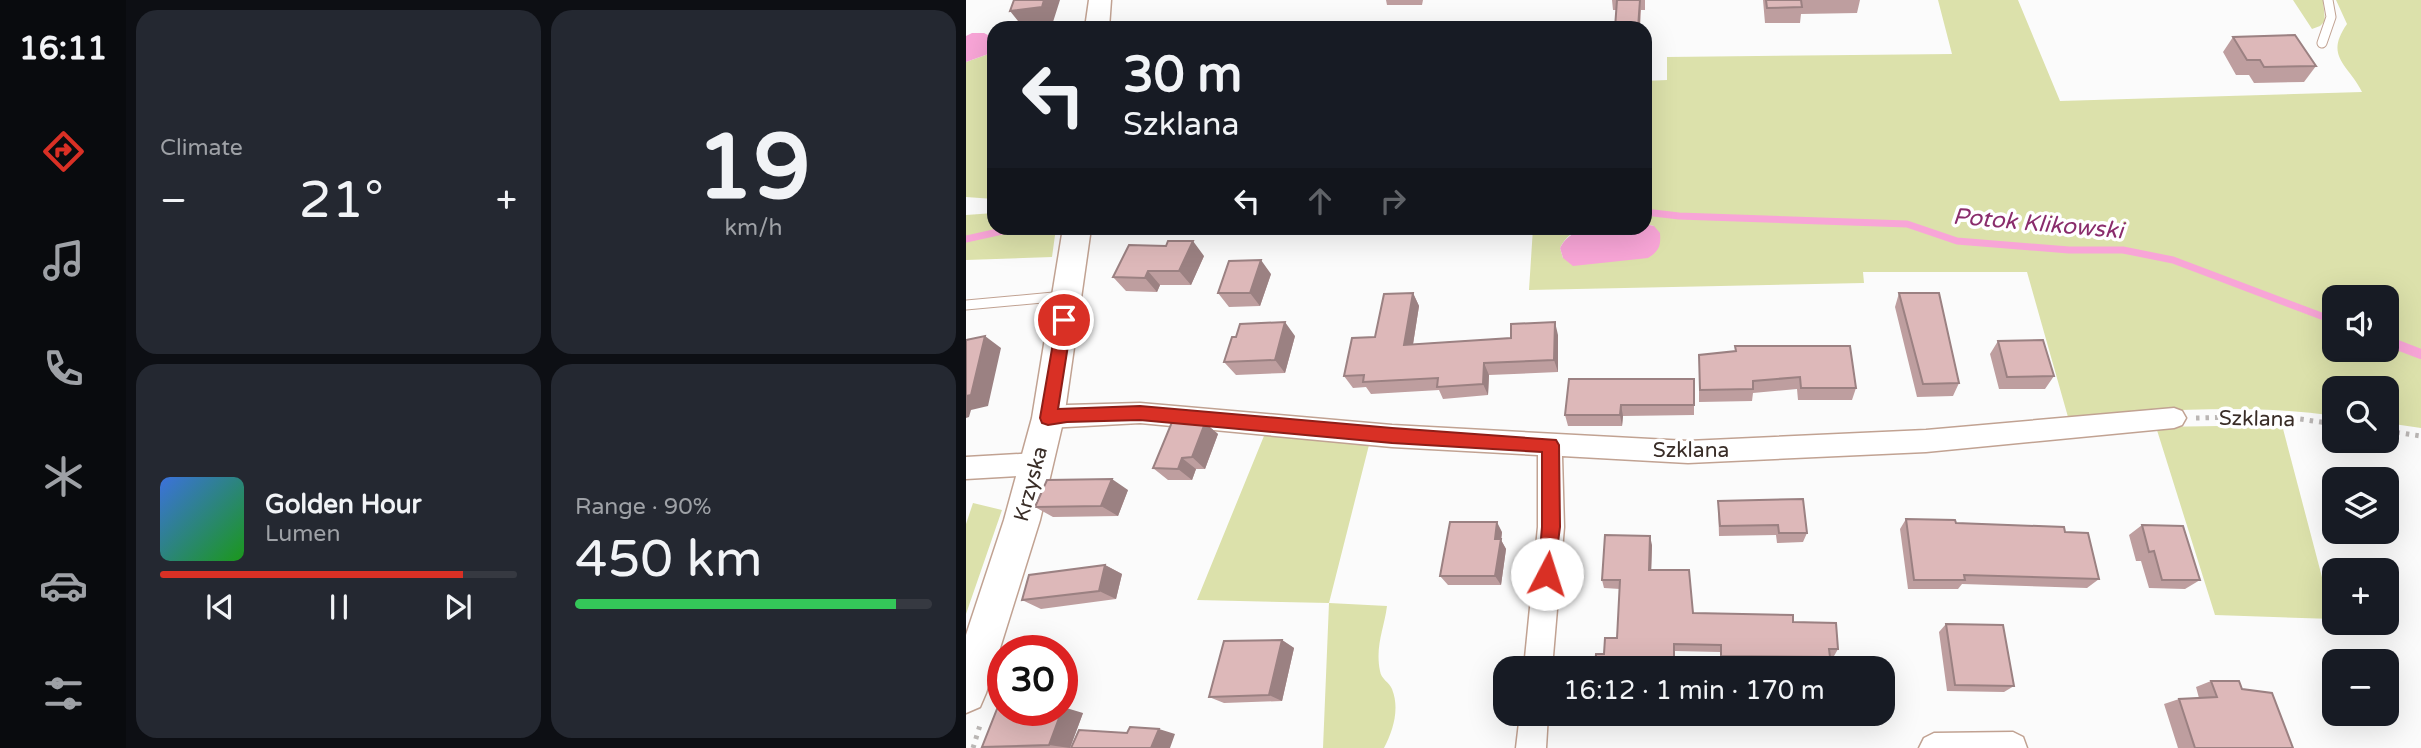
<!DOCTYPE html>
<html lang="en">
<head>
<meta charset="utf-8">
<style>
	body { margin:0; font-family:"Varela Round",sans-serif; background:#242831; color:#f1f3f6; height:100vh; display:flex; flex-direction:column; font-size:26px; white-space:nowrap }
	* { box-sizing:border-box; margin:0 }
	p { font-size:23px; color:#9ea1a6 }
	.icon { flex:none; width:38px; height:38px; fill:none; stroke:currentColor; stroke-width:2; stroke-linecap:round; stroke-linejoin:round }
	.map { position:relative; flex:1; overflow:hidden }
	.side { display:flex; flex-direction:column; gap:10px; padding:10px; background:#0d0f14; width:840px }
	.side>* { flex:none }
	.hud { position:absolute; left:21px; top:21px; width:665px; height:214px; border-radius:21px; box-shadow:0 7px 28px #0002; background:#171b24; color:#f1f3f6; overflow:hidden }
	.buttons { position:absolute; left:1356px; top:285px; display:grid; gap:14px }
	.buttons a { display:grid; place-items:center; width:77px; height:77px; border-radius:14px; background:#171b24; box-shadow:0 7px 28px #0002; font-size:35px }
	.speed { position:absolute; left:21px; top:635px; display:flex; gap:14px; font-size:35px; font-weight:700; text-align:center }
	.speed>* { display:grid; place-content:center; width:91px; height:91px; border-radius:50%; background:#171b24; box-shadow:0 7px 28px #0002; line-height:1 }
	.speed .limit { border:10px solid #d22; background:#fff; color:#111 }
	.pin { position:absolute; display:grid; place-items:center; width:60px; height:60px; color:#fff; margin:-30px; border:4px solid #fff; border-radius:50%; box-shadow:0 2px 7px #0007 }
	.me { position:absolute; width:77px; margin:-38px; rotate:5deg; stroke-linejoin:round; filter:drop-shadow(0 0 5px #0008) }
	.turn { display:flex; align-items:center; gap:24px; height:147px; padding:0 21px; font-size:32px }
	.turn .icon { width:91px; height:91px; stroke-width:2.5 }
	.turn b { display:block; font-size:49px; line-height:60px }
	.lanes { display:flex; align-items:center; height:66px; padding:0 21px; background:#0003; justify-content:center; gap:35px; direction:ltr }
	.lanes .off { opacity:.35 }
	.big { font-size:52px; font-weight:600; line-height:1.1 }
	.side .widget { flex:1; display:flex; flex-direction:column; justify-content:center; gap:10px; min-width:0; padding:0 24px; border-radius:21px; background:#242831 }
	.side .dial { align-items:center; gap:0 }
	.dial b { font-size:91px; line-height:1 }
	.song { display:flex; align-items:center; gap:21px }
	.cover { width:84px; height:84px; border-radius:10px; background:linear-gradient(135deg,hsl(220 70% 55%),hsl(120 70% 35%)) }
	.played { height:7px; border-radius:4px; background:linear-gradient(90deg,#d93025 85%,#363941 85%) }
	.keys { display:flex; justify-content:space-around; direction:ltr }
	.heat { display:flex; justify-content:space-between; align-items:center; font-size:38px; direction:ltr }
	.charge { height:10px; border-radius:5px; background:linear-gradient(90deg,#34c759 90%,#363941 0) }
	.side .tiles { flex:1; display:grid; gap:10px; grid-template-columns:repeat(2,1fr) }
	.trip { position:absolute; left:527px; top:656px; width:402px; height:70px; border-radius:21px; background:#171b24; box-shadow:0 7px 28px #0002; font-weight:600; line-height:70px; text-align:center }
	main { display:flex; flex:1; min-height:0 }
	.tabs { display:flex; flex-direction:column; width:126px; justify-content:space-around; align-items:center; background:#090b0e; color:#9ea1a6 }
	.tabs .icon { width:49px; height:49px }
	.tabs .active { color:#d93025 }
	.tabs b { font-size:32px; color:#f1f3f6 }
	.map>svg:first-child { display:block }
	.green { fill:#dce1ab; fill-rule:evenodd }
	.water { fill:#f8a5d7 }
	.lines { fill:none; stroke-linecap:round; stroke-linejoin:round }
	.stream-far1 { stroke:#f8a5d7; stroke-width:7 }
	.stream { stroke:#f8a5d7; stroke-width:10 }
	.lane-casing { stroke:#c1a292; stroke-width:11 }
	.street-casing { stroke:#c1a292; stroke-width:3 }
	.secondary-casing { stroke:#c1a292; stroke-width:3 }
	.path { stroke:#bab6b4; stroke-width:5; stroke-dasharray:3.5 6; stroke-linecap:butt }
	.lane { stroke:#fff; stroke-width:9 }
	.street { fill:#fff; fill-rule:evenodd }
	.secondary { fill:#fff; fill-rule:evenodd }
	.wall { fill:#be9e9f }
	.shaded-wall { fill:#9b8182 }
	.building { fill:#ddb8b9; stroke:#9b8182; stroke-width:2 }
	.route { fill:#d93025; stroke:#8d1f18; stroke-width:2 }
	.labels { text-anchor:middle; dominant-baseline:central; stroke-width:7; stroke-linejoin:round; paint-order:stroke }
	.street-label { font-size:21px; fill:#392d27; stroke:#fff }
	.water-label { font-size:23px; font-style:italic; fill:#8a2d6c; stroke:#fff }
</style>
</head>
<body>
<main>
<nav class="tabs">
<b>16:11</b>
<svg class="icon active" aria-label="directions" viewBox="0 0 24 24"><path d="M12 3l9 9-9 9-9-9zM9 14v-3h6M13 9l2 2-2 2"/></svg>
<svg class="icon" aria-label="music" viewBox="0 0 24 24"><path d="M9 18V5l10-2v13"/><circle cx="6" cy="18" r="3"/><circle cx="16" cy="16" r="3"/></svg>
<svg class="icon" aria-label="phone" viewBox="0 0 24 24"><path d="M5 4h4l2 5-3 2q2 4 5 5l2-3 5 2v4C11 20 4 13 5 4z"/></svg>
<svg class="icon" aria-label="climate" viewBox="0 0 24 24"><path d="M12 3v18M4 7l16 10M4 17L20 7"/></svg>
<svg class="icon" aria-label="car" viewBox="0 0 24 24"><path d="M5 17H2v-5l4-1 3-4h7l3 4 3 1v5h-3M9 17h6M6 11h13"/><circle cx="7" cy="17" r="2"/><circle cx="17" cy="17" r="2"/></svg>
<svg class="icon" aria-label="filters" viewBox="0 0 24 24"><path d="M4 7h16M4 17h16"/><circle cx="9" cy="7" r="2"/><circle cx="15" cy="17" r="2"/></svg>
</nav>
<section class="side">
<div class="tiles">
<div class="widget"><p>Climate</p>
<div class="heat"><a>−</a><b class="big">21°</b><a>+</a></div>
</div>
<div class="widget dial"><b>19</b><p>km/h</p></div>
<div class="widget">
<div class="song"><i class="cover"></i><div><b>Golden Hour</b><p>Lumen</p></div></div>
<div class="played"></div>
<div class="keys"><svg class="icon" aria-label="previous" viewBox="0 0 24 24"><path d="M18 5L8 12l10 7zM5 5v14"/></svg><svg class="icon" aria-label="pause" viewBox="0 0 24 24"><path d="M8 5v14M16 5v14"/></svg><svg class="icon" aria-label="next" viewBox="0 0 24 24"><path d="M6 5l10 7-10 7zM19 5v14"/></svg></div>
</div>
<div class="widget"><p>Range · 90%</p><b class="big">450 km</b><div class="charge"></div></div>
</div>
</section>
<div class="map">
<svg width="1455" height="748" viewBox="0 0 1455 748">
	<rect width="100%" height="100%" fill="#fbfbfb"/>
	<path class="green" d="M972 0H1052L1094 101 1396 92C1382 64 1358 57 1381 24L1370 0H1455V428L1421 423V388H1368V416C1281 403 1190 411 1102 417L1061 272H897L898 283 563 290 567 228H628C611 230 602 232 594 248L597 258 688 226 679 224V81L701 80V57L986 54ZM1368 298H1421V350H1368Z
		M1327 0H1357L1359 21 1354 26 1346 29Z
		M382 22 575 28H315L316 24Z
		M28 52V199L0 197V62Z
		M28 213V228H90L86 257 0 260V215Z
		M1316 425 1367 619 1249 615 1190 427Z
		M300 431 404 441 363 603 421 606C418 629 409 646 414 671 415 679 423 682 426 689 434 709 427 731 418 748H357L363 603 231 600Z
		M7 503 36 510 0 614V524Z"/>
	<path class="water" d="M6 33H18L28 38V52L0 62V36Z
		M679 224 688 226 694 233C695 246 693 251 682 258L607 266 597 258 594 248C608 219 651 228 679 228Z"/>
	<g class="lines">
		<path class="stream-far1" d="M679 212 713 216 941 224 991 241 1103 250H1157L1207 260 1366 320
			M0 239 50 228"/>
		<path class="stream" d="M1361 318 1368 321
			M1421 341 1455 354"/>
		<g class="lane-casing">
			<path id="lane" d="M1356 43 1365 17 1362 0
				M0 305 98 296"/>
		</g>
		<g class="street-casing">
			<path id="street" d="M174 403 426 425 722 441 960 430 1208 408 1216 411 1220 418 1216 425 1208 428 960 452 722 463 596 456 598 527 586 668H558L572 527V455L426 447 174 423 82 428 74 425 70 418 74 411 101 405Z
				M70 453 79 456 82 464 79 472 70 475 0 479V457Z
				M554 714H582L580 748H550Z
				M1047 732 1057 737 1061 748H953L958 738 968 733Z"/>
		</g>
		<g class="secondary-casing">
			<path id="secondary" d="M123 0H145L143 28H119Z
				M97 228H125L98 418 74 520 20 693 14 707 0 713V635L38 520 66 418Z"/>
		</g>
		<path class="path" d="M1230 418 1313 416 1368 424
			M1421 431 1455 436
			M7 748 15 722"/>
		<use href="#lane" class="lane"/>
		<use href="#street" class="street"/>
		<use href="#secondary" class="secondary"/>
	</g>
	<path class="wall" d="M420 0H457L456 5H421Z
		M646 0H679V10H675L674 28H649L650 10H647Z
		M797 0H894L891 13 835 14 834 23H799Z
		M1267 37 1350 66 1338 82 1288 83 1283 75H1270L1257 52Z
		M238 256 225 285H194L191 292 160 291 147 277Z
		M305 274 294 306 263 307 252 293Z
		M447 293 453 306 447 344 592 335V372L523 375 522 395 477 399 473 390 405 394 400 387 387 388 378 376Z
		M933 293 993 383 987 396 951 397 929 307Z
		M329 336 319 373 270 375 258 362Z
		M1032 341 1088 376 1079 389H1033L1024 354Z
		M769 346 890 388 886 400H832L831 389 787 393 786 401 733 402V355L769 351Z
		M728 379V415L657 416 656 426H602L599 415Z
		M239 423 252 434 239 469H230L226 480H202L187 468Z
		M162 490 152 516 87 517 69 507Z
		M752 501 841 533 837 542 811 543 810 535 753 536Z
		M940 519 1099 532 1133 579 1121 588 996 584 992 589H942L934 529Z
		M1176 525 1234 580 1219 589 1183 588 1175 561H1170L1163 535Z
		M536 532 535 540 540 549 535 585H482L474 576Z
		M686 545 685 570 727 613 827 622 872 649 868 656H863L860 663H754V652L709 651 638 654 651 638 654 589 638 588 636 580Z
		M139 565 156 574 150 599 75 609 56 600Z
		M980 624 1048 686 1038 692 981 691 973 632Z
		M316 640 328 648 316 701 258 703 243 697Z
		M1245 681 1276 689 1327 748H1212L1198 704 1213 699 1233 698 1230 687Z
		M117 713 104 748H23L16 747Z"/>
	<path class="shaded-wall" d="M78 0H94L87 22 56 26 44 11Z
		M674 0V28H672Z
		M227 241 238 256 225 285 213 271Z
		M295 260 305 274 294 306 284 293Z
		M182 271 194 285 191 292 179 278Z
		M447 293 453 306 445 357 438 345Z
		M319 322 329 336 319 373 309 360Z
		M589 322 592 335V372L588 360Z
		M19 336 35 348 22 406 5 410 3 417 0 418V396Z
		M518 363 523 375 522 395 517 384Z
		M655 405 657 416 656 426 654 415Z
		M239 423 252 434 239 469 226 457Z
		M216 458 230 469 226 480 212 469Z
		M146 479 162 490 152 516 135 506Z
		M531 522 536 532 535 540 540 549 535 585 529 576V539Z
		M684 536 686 545 685 578 683 570Z
		M139 565 156 574 150 599 133 591Z
		M316 640 328 648 316 701 303 695Z
		M97 707 117 713 104 748 83 745Z
		M193 729 209 734 204 748H185Z"/>
	<path class="building" d="M48 0H78L76 7 44 11Z
		M651 0H674L672 28H649Z
		M800 0H835L836 7 801 8Z
		M1329 35 1350 66 1298 67 1294 60H1281L1267 37Z
		M202 241H227L213 271H182L179 278 147 277 163 245 200 246Z
		M295 260 284 293H252L263 261Z
		M447 293 438 345 545 338V324L589 322 588 360 518 363 517 384 471 387 472 378 397 382 398 375 378 376 386 338 409 337 418 294Z
		M933 293H973L993 383 957 384Z
		M319 322 309 360 258 362 266 337H270L274 324Z
		M19 336 5 395 0 396V340Z
		M1077 340 1088 376 1041 377 1032 341Z
		M769 346H884L890 388H835L834 377 787 381V389L734 390 733 355 770 351Z
		M603 379H728V405H655L654 415H599Z
		M206 422 239 423 226 457 216 458 212 469 187 468Z
		M146 479 135 506 69 507 81 480Z
		M837 499 841 533H813L812 525 754 526 752 501Z
		M940 519 989 520 990 523 1098 527 1099 532 1122 533 1133 579 998 575 999 580H948Z
		M484 522H531L529 539H535L529 576H474Z
		M1176 525 1217 526 1234 580H1196L1188 551 1183 552Z
		M639 535 684 536 683 570H723L727 613 827 615V622L870 623 872 649H863L864 657 755 656V645L708 644V668H629L630 654H638L639 638H651L654 580H636Z
		M139 565 133 591 56 600 63 575Z
		M980 624 1037 625 1048 686 989 685Z
		M316 640 303 695 243 697 258 641Z
		M1245 681H1273L1276 689 1306 693 1327 748H1229L1213 699 1251 697Z
		M31 709H37V710H96L83 745 16 747Z
		M164 727 193 729 185 748H105L113 730 161 733Z"/>
	<path class="route" d="M98 314 106 320 92 409 174 406 426 428 590 440 593 445 594 527 587 581 581 583 574 581 572 574 576 527V452L426 443 174 420 101 422 82 425 76 423 74 418 91 320Z"/>
	<g class="labels">
		<g class="street-label">
			<text transform="translate(1291 419) rotate(1)">Szklana</text>
			<text x="725" y="450">Szklana</text>
			<text transform="translate(65 484) rotate(-75)">Krzyska</text>
		</g>
		<g class="water-label">
			<text transform="translate(1072 224) rotate(5)">Potok Klikowski</text>
		</g>
	</g>
</svg>
<div class="buttons">
<a><svg class="icon" aria-label="sound" viewBox="0 0 24 24"><path d="M4 9h4l5-4v14l-5-4H4zM17 9q2 3 0 6"/></svg></a>
<a><svg class="icon" aria-label="search" viewBox="0 0 24 24"><circle cx="10" cy="10" r="6"/><path d="M15 15l6 6"/></svg></a>
<a><svg class="icon" aria-label="layers" viewBox="0 0 24 24"><path d="M12 4l9 5-9 5-9-5zM3 14l9 5 9-5"/></svg></a>
<a>+</a>
<a>−</a>
</div>
<div class="speed"><div class="limit">30</div></div>
<div class="pin" style="left:98px;top:320px;background:#d93025"><svg class="icon" aria-label="arrive" viewBox="0 0 24 24"><path d="M6 21V4h12l-3 4 3 4H6"/></svg></div>
<svg class="me" style="left:581px;top:574px" viewBox="-20 -20 40 40"><circle r="19" fill="#fff"/><path d="M0-13L10 11 0 6-10 11z" fill="#d93025"/></svg>
<div class="trip">16:12 · 1 min · 170 m</div>
<div class="hud">
<div class="turn"><svg class="icon" aria-label="left" viewBox="0 0 24 24"><path d="M17 20v-9H6M10 6l-5 5 5 5"/></svg><div><b>30 m</b>Szklana</div></div>
<div class="lanes"><svg class="icon" aria-label="left" viewBox="0 0 24 24"><path d="M17 20v-9H6M10 6l-5 5 5 5"/></svg><svg class="icon off" aria-label="ahead" viewBox="0 0 24 24"><path d="M12 20V5M6 11l6-6 6 6"/></svg><svg class="icon off" aria-label="right" viewBox="0 0 24 24"><path d="M7 20v-9h11M14 6l5 5-5 5"/></svg></div>
</div>
</div>
</main>
</body>
</html>
